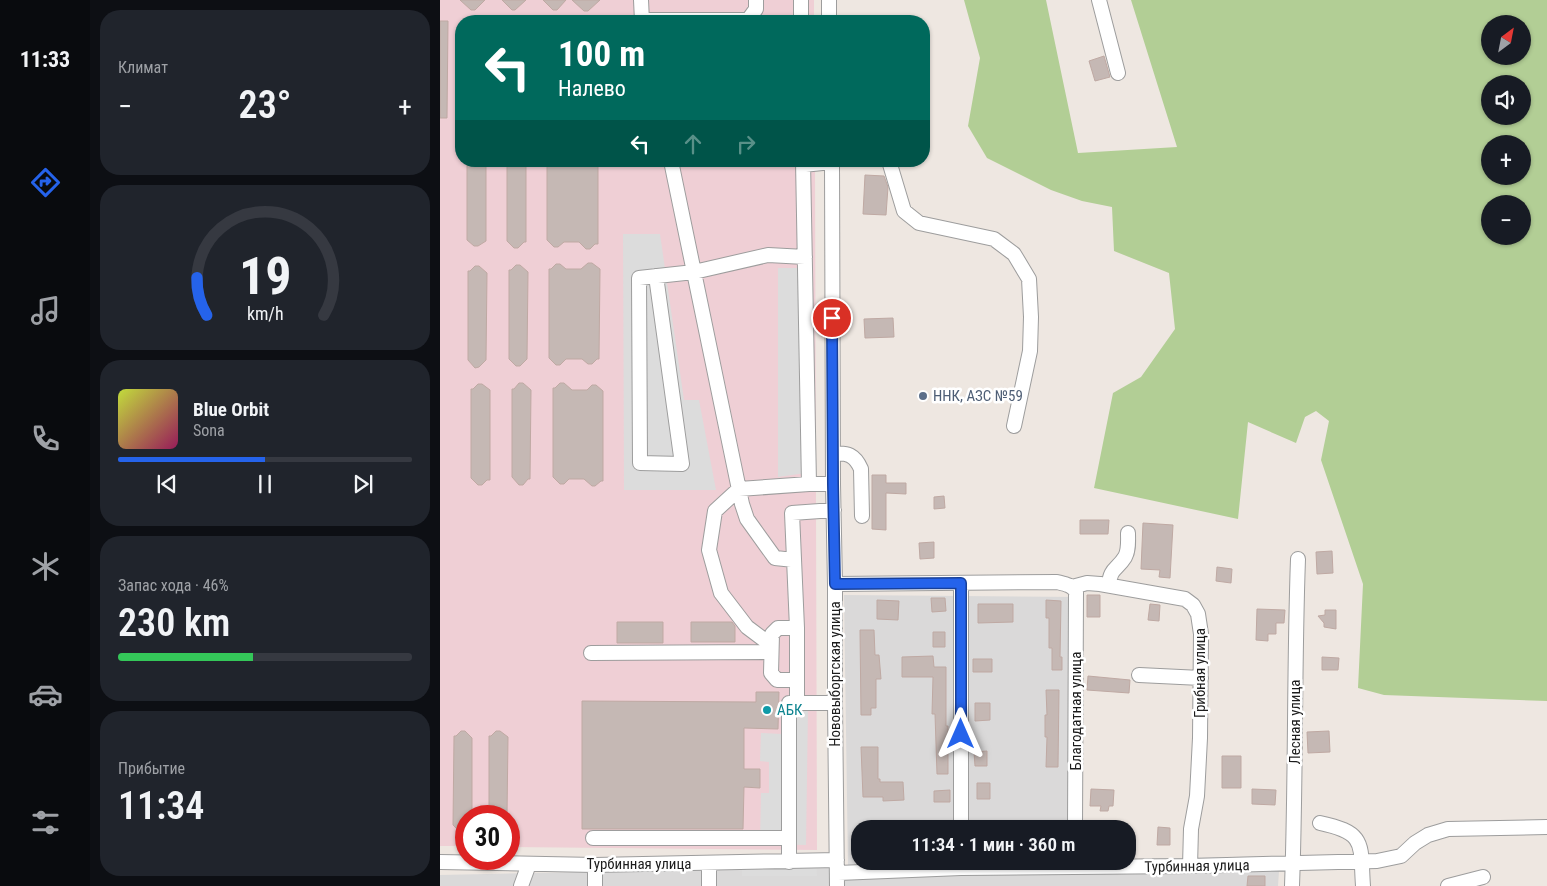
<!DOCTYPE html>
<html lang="ru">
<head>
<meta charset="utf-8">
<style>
	body { margin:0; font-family:"Roboto Condensed",sans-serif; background:#20242c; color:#f1f3f6; height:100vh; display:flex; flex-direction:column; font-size:19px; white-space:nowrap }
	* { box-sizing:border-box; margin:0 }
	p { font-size:16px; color:#9ea1a6 }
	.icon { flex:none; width:28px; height:28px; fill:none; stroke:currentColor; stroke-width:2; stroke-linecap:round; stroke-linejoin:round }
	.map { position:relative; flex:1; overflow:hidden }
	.side { display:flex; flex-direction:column; gap:10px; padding:10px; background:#0d0f14; width:350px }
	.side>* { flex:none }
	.hud { position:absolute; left:15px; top:15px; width:475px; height:152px; border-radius:20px; box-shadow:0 1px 4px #0004; background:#00695c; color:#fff; overflow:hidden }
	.needle { width:32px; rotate:32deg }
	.tools { position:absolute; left:1041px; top:15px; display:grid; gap:10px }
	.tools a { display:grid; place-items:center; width:50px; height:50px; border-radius:50%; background:#171b24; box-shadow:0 1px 4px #0004; font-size:25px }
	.speed { position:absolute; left:15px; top:805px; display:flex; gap:10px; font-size:25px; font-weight:700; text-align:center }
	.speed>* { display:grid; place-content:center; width:65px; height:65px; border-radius:50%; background:#171b24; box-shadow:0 1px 4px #0004; line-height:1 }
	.speed .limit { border:8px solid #d22; background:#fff; color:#111 }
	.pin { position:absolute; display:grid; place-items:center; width:42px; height:42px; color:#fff; margin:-21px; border:2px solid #fff; border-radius:50%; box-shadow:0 1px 5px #0007 }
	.me { position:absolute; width:55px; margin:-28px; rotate:0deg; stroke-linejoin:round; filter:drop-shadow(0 0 4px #0008) }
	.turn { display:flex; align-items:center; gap:18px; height:105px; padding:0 20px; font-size:22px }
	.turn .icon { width:65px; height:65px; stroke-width:2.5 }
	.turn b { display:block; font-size:35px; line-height:42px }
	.lanes { display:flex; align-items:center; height:48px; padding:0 20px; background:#0003; justify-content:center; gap:25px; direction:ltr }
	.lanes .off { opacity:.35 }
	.big { font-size:38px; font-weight:600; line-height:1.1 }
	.side .card { flex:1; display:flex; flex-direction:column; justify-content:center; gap:8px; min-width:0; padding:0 18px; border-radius:20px; background:#20242c }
	.side .dial { align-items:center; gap:0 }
	.dial svg { height:130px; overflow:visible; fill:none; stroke:#363941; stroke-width:7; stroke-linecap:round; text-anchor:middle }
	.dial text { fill:#f1f3f6; stroke:none }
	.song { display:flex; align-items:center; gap:15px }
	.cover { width:60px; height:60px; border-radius:8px; background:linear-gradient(135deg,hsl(70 70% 55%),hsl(330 70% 35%)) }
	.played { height:5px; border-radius:2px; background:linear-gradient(90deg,#2563eb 50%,#363941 50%) }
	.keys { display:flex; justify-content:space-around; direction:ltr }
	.heat { display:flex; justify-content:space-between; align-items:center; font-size:28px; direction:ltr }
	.charge { height:8px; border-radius:4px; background:linear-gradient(90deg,#34c759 46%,#363941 0) }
	.trip { position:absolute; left:411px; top:820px; width:285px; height:50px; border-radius:20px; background:#171b24; box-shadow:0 1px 4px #0004; font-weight:600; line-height:50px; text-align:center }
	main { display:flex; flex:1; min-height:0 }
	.tabs { display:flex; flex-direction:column; width:90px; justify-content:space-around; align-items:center; background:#090b0e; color:#9ea1a6 }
	.tabs .icon { width:35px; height:35px }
	.tabs .on { color:#2563eb }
	.tabs b { font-size:22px; color:#f1f3f6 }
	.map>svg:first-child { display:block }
	.residential { fill:#dad9d9 }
	.commercial { fill:#efcfd5 }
	.forest { fill:#b2ce95; fill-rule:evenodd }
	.parking { fill:#dcdcdc }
	.building { fill:#c5b8b4; stroke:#bfa9a3 }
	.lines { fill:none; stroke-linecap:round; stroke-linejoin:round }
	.minor-casing { stroke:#9d9d9d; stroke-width:16 }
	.minor { stroke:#fff; stroke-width:14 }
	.route-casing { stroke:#184099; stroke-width:12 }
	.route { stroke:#2563eb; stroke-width:9 }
	.service-dot { fill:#5c6f8a; stroke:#fff; stroke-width:2 }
	.culture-dot { fill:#0f9aa8; stroke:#fff; stroke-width:2 }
	.labels { text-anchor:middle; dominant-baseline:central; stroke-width:5; stroke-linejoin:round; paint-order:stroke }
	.service-label { font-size:15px; fill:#4e5e75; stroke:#fff; text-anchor:start }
	.street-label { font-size:15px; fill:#1c1c1c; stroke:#fff }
	.culture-label { font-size:15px; fill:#0d838f; stroke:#fff; text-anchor:start }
</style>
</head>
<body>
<main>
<nav class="tabs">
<b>11:33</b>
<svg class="icon on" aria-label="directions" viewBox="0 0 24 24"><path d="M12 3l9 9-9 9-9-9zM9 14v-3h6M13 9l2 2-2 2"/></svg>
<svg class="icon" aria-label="music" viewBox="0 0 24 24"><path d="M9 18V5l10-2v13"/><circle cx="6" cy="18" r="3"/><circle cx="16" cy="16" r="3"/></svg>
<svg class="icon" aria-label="phone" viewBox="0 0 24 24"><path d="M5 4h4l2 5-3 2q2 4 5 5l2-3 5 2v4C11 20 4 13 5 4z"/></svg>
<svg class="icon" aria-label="climate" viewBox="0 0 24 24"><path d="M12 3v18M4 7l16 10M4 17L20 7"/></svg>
<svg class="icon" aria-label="car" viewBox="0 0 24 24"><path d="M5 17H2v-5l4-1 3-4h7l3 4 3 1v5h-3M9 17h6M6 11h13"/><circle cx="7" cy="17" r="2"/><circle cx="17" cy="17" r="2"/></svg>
<svg class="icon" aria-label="filters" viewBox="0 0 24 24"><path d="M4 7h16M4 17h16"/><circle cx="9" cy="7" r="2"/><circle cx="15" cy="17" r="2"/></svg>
</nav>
<section class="side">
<div class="card"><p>Климат</p>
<div class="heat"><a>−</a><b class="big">23°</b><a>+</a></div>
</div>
<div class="card dial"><svg viewBox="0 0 100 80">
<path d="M14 69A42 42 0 1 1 86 69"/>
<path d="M14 69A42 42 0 0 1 8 46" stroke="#2563eb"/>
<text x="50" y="56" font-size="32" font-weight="700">19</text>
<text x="50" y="72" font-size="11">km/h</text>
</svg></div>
<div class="card">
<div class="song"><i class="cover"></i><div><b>Blue Orbit</b><p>Sona</p></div></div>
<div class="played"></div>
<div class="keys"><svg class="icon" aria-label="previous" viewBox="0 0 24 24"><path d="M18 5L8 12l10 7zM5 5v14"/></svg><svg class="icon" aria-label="pause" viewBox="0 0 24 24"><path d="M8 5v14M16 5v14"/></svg><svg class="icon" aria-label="next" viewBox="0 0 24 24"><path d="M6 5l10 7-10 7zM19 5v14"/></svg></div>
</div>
<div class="card"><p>Запас хода · 46%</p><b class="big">230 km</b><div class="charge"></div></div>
<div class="card"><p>Прибытие</p><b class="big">11:34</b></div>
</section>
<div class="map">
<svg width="1107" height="886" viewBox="0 0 1107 886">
	<rect width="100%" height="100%" fill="#eee7e1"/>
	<path class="residential" d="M404 595 639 597V829H420V861H688V859L840 856 838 886H0V875L408 866Z"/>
	<path class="commercial" d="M0 0H374V21H21V161H375L377 850 69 847V816H26V846H0Z"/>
	<path class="forest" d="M524 0H606L638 153 737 147 691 0H1107V701L944 695 918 688 923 584 881 460 889 421 876 411 865 417 856 443 808 422 798 519 654 488 673 393 701 377 735 329 729 273 674 251 672 207 642 201 611 190 547 158 528 126 540 58ZM1050 24H1082V56H1050ZM1050 84H1082V116H1050ZM1050 144H1082V176H1050ZM1050 204H1082V236H1050Z"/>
	<path class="parking" d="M183 234H220L244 400H259L276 490H184Z
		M338 268H369L373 472 338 477Z
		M342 708H368L366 845 320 844 321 793H329V762L320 761 321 733 342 734Z
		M376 861 377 876H302V862Z"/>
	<path class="building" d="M20 0H45L35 10H31Z
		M62 0H86L75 10H72Z
		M103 0H126L117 10H113Z
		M132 0H160L148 11H144Z
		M0 21H8L7 118H0Z
		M664 56 670 77 655 81 649 61Z
		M27 161H46V241L38 246H34L27 240Z
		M67 161H86V242H84L78 248H74L67 241Z
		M107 161H158V244H155L150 249H146L139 242H124L118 247H114L107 240Z
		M425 175 444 176 448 187 446 215 423 214Z
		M148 263H152L160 269 159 359H157L152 364H148L142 359H126L120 365H116L109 358V269H111L116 264H120L126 269H141Z
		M76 265H80L88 272 87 359 80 366H76L69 359V270H71Z
		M35 266H39L47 273 46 360 39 367 35 368 28 360V271H30Z
		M453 318 454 337 425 338 424 319Z
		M79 383H83L91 390 90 479H88L83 485H79L72 477V389H74Z
		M120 383H124L132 390H147L152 385H156L163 391V481H161L155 486H152L144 479H129L124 484H120L113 477V388H115Z
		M38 384H42L50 390V480H47L42 485H38L31 478V389H33Z
		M432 475H446V483H466V494L446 493V530L432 529Z
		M504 496 505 508 494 509V497Z
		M640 520H669L668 534H640Z
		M703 523 733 525 730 578 719 577 720 570 701 569Z
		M494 542V558L480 559 479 543Z
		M892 551 893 573 877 574 876 552Z
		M777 567 792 569 791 583 776 581Z
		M647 595H660V617H647Z
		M491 598H505L506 611 492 612Z
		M437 600 459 601 458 620 437 619Z
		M606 600 621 601 620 657H622V670H612V648H609V618H606Z
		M538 604H573V622L538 623Z
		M710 604 720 605 719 621 708 620Z
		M817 609 845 610 844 623H836V634H828V641L816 640Z
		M885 610H896V629L884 627V623L878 616 885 615Z
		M177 622H223V643H177Z
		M251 622H292L295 626V642H251Z
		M420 630H434L435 655H439L441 679H436V708H431V715H421Z
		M493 632H505V647H493Z
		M493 656 494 667H506V726H508V774H497L495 714H492L493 677H462V657Z
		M882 657 899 658 898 670H882Z
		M533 659H552V672H533Z
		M648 676 690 680 689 693 647 690Z
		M606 690H619L618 767H606L607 737H605V715H607Z
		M316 692H339L338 729 304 728V769H320V788L304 787 303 829H142V701L316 702Z
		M535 703H550V720L535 721Z
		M21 731H25L32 738V816H26V832H20L13 825 14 736H16Z
		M56 731H60L68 737 67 816H49V736H51Z
		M889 731 890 752 868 753 867 732Z
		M421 747H438V779H440V782H463L464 800 443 801V797H423Z
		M547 751V766H535L534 752Z
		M782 756H801V788H782Z
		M537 783H550V799H537Z
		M651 789 674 790 673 806H669L668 811H660L661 806H650Z
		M812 789 836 790 835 805 812 804Z
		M510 790V802H494V791Z
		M718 827 730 828V845H717Z
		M808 876H825V886H807Z"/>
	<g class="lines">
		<g class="minor-casing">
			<path id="minor" d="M201 0 202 21
				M361 0V21
				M389 0V21
				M659 0 678 73
				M202 20H308L316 9V0
				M231 161 302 504 307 519 335 558 354 560
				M363 161 369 484H393
				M392 161 393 484 395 584V703L397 886
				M449 161 464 211 479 223 554 239 574 254 589 279 591 317 590 351 574 426
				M363 165 392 162
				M216 276 242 464 200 463 199 278 254 272 328 255 365 257
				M393 454C407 452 415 455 421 469L422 516
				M521 583V829
				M395 584 617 582C625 584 632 585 636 592L635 829
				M669 585C670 568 677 570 685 557 689 550 688 541 688 533
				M632 587 647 583 660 584 745 599 753 605 758 614 761 634 760 738 757 796 751 829 750 866
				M331 645 307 627 281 593 269 550 275 511 299 489 369 484
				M151 653 331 652
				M699 675 761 678
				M357 680H337L331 673 332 634 338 628H357
				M357 703V628L352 513 394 510
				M880 823C927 833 920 844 923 886
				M153 838H349
				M0 862 155 865 397 860
				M349 862V703H395
				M398 873 521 868 750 866 937 861 961 856 975 843 988 835 1008 829 1107 827
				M81 886 89 864
				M155 886V865
				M269 886V863
				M852 886C856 777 854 668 858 559
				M1008 886 1043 877"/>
		</g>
		<use href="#minor" class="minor"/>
	</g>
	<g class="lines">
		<g class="route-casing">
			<path id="route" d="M392 318 393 484 395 584 521 583V734"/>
		</g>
		<use href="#route" class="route"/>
	</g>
	<circle class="service-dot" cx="483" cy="396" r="5"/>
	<circle class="culture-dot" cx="327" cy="710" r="5"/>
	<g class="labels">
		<g class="service-label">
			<text x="493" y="396">ННК, АЗС №59</text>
		</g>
		<g class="street-label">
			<text transform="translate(760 673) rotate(-90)">Грибная улица</text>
			<text transform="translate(395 674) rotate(-90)">Нововыборгская улица</text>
			<text transform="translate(636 711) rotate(-90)">Благодатная улица</text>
			<text transform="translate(855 722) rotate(-90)">Лесная улица</text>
			<text x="199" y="864">Турбинная улица</text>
			<text transform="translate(757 866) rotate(-1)">Турбинная улица</text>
		</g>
		<g class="culture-label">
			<text x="337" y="710">АБК</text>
		</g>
	</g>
</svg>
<div class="tools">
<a><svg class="needle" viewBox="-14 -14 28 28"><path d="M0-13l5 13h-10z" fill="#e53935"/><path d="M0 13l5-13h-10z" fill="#9ea1a6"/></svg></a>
<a><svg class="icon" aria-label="sound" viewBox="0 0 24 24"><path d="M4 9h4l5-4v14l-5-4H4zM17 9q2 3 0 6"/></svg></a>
<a>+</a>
<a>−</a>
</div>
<div class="speed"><div class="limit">30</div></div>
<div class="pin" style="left:392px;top:318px;background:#d93025"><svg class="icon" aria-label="arrive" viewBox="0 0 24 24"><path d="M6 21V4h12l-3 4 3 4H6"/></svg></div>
<svg class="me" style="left:521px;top:734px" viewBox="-20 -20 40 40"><path d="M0-17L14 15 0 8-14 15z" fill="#2563eb" stroke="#fff" stroke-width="4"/></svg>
<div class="trip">11:34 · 1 мин · 360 m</div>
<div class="hud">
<div class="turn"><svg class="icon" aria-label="left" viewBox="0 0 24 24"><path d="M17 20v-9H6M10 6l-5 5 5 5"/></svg><div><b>100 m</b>Налево</div></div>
<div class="lanes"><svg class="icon" aria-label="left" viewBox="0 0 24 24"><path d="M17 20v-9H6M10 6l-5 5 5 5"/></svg><svg class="icon off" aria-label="ahead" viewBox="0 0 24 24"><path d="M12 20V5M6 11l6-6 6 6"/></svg><svg class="icon off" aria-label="right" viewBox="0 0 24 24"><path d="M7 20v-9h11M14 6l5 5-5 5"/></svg></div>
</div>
</div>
</main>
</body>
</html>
